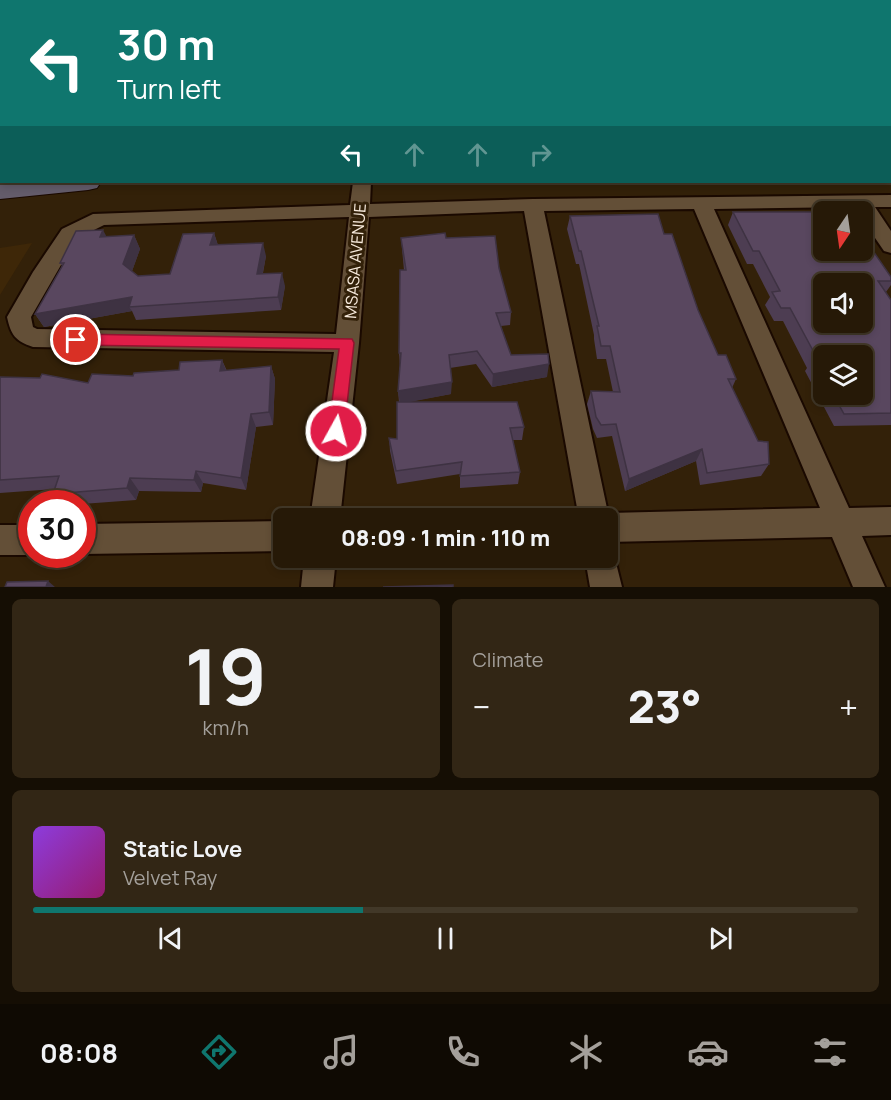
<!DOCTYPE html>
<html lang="en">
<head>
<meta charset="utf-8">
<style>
	body { margin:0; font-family:Manrope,sans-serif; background:#322615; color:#f1f3f6; height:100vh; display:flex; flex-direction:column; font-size:22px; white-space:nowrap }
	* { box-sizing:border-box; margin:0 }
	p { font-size:20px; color:#a4a09b }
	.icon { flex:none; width:33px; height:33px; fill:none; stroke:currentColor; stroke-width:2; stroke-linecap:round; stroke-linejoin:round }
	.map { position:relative; height:587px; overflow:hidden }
	.panel { display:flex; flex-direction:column; gap:12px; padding:12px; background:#150e04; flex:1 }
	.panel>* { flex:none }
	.guide { position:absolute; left:0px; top:0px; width:891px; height:183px; box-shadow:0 3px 9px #0003,0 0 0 2px #423828; background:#0f766e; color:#fff; overflow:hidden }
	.needle { width:39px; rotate:193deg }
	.buttons { position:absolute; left:813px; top:201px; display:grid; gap:12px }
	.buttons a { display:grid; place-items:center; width:60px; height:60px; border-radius:9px; background:#261907; box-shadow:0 3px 9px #0003,0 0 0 2px #423828; font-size:30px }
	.speed { position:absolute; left:18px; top:490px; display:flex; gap:12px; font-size:30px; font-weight:700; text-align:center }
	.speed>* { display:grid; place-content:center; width:78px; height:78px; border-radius:50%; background:#261907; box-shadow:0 3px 9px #0003,0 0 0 2px #423828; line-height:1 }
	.speed .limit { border:9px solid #d22; background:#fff; color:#111 }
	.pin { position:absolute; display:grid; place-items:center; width:51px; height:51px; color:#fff; margin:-26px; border:3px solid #fff; border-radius:50%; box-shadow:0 2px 6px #0007 }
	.me { position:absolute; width:66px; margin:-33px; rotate:7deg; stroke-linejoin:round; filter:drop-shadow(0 0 4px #0008) }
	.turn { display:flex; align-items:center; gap:21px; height:126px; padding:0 18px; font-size:27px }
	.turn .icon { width:78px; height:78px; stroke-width:2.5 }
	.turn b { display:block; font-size:42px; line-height:51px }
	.lanes { display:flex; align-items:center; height:57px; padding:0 18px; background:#0003; justify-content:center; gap:30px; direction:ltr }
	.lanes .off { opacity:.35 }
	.big { font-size:45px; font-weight:800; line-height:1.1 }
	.panel .widget { flex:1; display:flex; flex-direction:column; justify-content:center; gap:9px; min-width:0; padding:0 21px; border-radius:9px; background:#322615 }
	.panel .dial { align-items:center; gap:0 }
	.dial b { font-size:78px; line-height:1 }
	.song { display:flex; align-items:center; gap:18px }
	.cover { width:72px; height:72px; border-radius:9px; background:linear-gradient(135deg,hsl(270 70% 55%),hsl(320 70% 35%)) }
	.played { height:6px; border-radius:3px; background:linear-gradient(90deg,#0f766e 40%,#423828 40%) }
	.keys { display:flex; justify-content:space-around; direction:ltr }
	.heat { display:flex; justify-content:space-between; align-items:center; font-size:33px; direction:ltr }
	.panel .tiles { flex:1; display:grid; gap:12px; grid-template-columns:1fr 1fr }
	.widget:last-child { grid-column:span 2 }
	.trip { position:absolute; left:273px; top:508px; width:345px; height:60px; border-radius:9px; background:#261907; box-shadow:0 3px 9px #0003,0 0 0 2px #423828; font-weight:800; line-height:60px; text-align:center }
	.tab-bar { display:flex; height:96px; justify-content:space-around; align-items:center; background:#0f0a03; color:#a4a09b }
	.tab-bar .icon { width:42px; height:42px }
	.tab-bar .on { color:#0f766e }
	.tab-bar b { font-size:27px; color:#f1f3f6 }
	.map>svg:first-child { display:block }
	.built { fill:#3e2708 }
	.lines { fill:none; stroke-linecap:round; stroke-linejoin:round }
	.minor-casing { stroke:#1a0900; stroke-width:4 }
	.secondary-casing { stroke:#1a0900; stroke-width:2 }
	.minor { fill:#634f37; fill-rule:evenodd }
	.secondary { fill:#645c6b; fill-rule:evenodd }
	.wall { fill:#4d3d52; fill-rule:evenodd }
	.shaded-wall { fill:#3e3242 }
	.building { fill:#59475f; stroke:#3e3242; stroke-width:1.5; fill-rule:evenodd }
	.route { fill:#e11d48; stroke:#92132f; stroke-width:1.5 }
	.labels { text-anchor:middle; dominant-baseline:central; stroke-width:6; stroke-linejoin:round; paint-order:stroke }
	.street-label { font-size:16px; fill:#f8ebdd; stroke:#332109 }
</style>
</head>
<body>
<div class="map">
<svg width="891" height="587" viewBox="0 0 891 587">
	<rect width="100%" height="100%" fill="#332109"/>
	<path class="built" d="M0 0H891V18L890 2H2L0 110Z
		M32 243 0 295V248Z"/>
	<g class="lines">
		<g class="minor-casing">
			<path id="minor" d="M44 0H56L43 2Z
				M890 15H891V23H890Z
				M2 89V101L0 102V90Z
				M0 116H2V126H0Z
				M353 182H371L370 204 533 199 891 195V207H875L891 231V253L884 251 862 219V212H858L855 207 714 209 849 508 891 507V535L862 536 885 587H853L832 537 608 542V519H579L524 211 369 217 359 343 340 519H310L334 352 33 347C15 341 11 335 7 317L33 272 62 229 93 214 350 205ZM694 209 820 508 608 513 544 211ZM349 217 336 334 37 329 33 327 31 317 76 239 104 225Z
				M284 521V551L82 554V524Z
				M0 525H32V555H0Z
				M608 545 612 547 622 587H590L585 558H608Z
				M304 558H336L333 587H301Z"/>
		</g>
		<g class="secondary-casing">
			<path id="secondary" d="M891 150V166H890V151Z
				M13 182H101L97 188 88 190 0 199V183Z"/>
		</g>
		<use href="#minor" class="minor"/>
		<use href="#secondary" class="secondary"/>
	</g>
	<path class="wall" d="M121 0H359V2H120Z
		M553 0H700L699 2H554Z
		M733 212 824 250 891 277V285L886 292 891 300V425L834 426 805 371 807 368 783 321H774L765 305 770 297 753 264H747L728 225ZM824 356 862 394H824Z
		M570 216 664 234 718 355 736 379 732 388 769 464 761 476 700 485 696 461 625 491 612 436 597 438 593 429 587 404 591 391 613 392 606 359H597L594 339V335L579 264H576L567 229Z
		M214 233 218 245 266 256 263 273 285 286 281 310 136 320 132 311 44 327 35 314 62 266 60 263 107 237 134 235 140 249 132 271 138 276 170 274Z
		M401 238H446L499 268 511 312 510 325 501 326 511 355 547 377 492 387 476 364 450 368 451 394 407 402 524 427 522 440H513L520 472 518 484 460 488V474L397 484 390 451 389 438 397 439 399 402 398 391 400 366 399 353 404 270Z
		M222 360 227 371 271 366 275 379 273 425 256 427 246 490 203 483 201 492 139 491 136 500 82 504H62L53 494 55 489 0 493V377L88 383 179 370Z"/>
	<path class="shaded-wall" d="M103 230 110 243 100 237Z
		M214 233 218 246 210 245Z
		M134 235 140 249 130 277 123 264Z
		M263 243 266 256 260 287 257 274Z
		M282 273 285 286 281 310 278 297Z
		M132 297 129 307 132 311 44 327 35 314Z
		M222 360 227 373 220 371Z
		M549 364 547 377 492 387 493 374Z
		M271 366 275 379 273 425 269 412Z
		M452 382 451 394 400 404 398 391Z
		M251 414 256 427 246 490 241 478Z
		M702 449 696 461 625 491 629 479Z
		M196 471 203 483 201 492 194 480Z
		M130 478 139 491 136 500 127 488Z
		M48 581 55 587H46Z"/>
	<path class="building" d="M121 0H333L303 2H120Z
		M733 212H824V250H862V235L891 277V281H878L891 300V413L844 414 833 394H862V356H824V377L814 358H817L790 308H781L772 292 780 291 759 251H753ZM824 284H862V322H824Z
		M658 214 664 234H672L698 310 718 355H726L736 379H728L758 441 768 442 769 464 707 473 702 449 629 479 616 424 601 425 596 417 591 391 620 392 610 346H601L597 326H599L581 251H579L570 216Z
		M103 230 100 237 134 235 123 264 138 276 170 274 183 234 214 233 210 245 263 243 257 274 282 273 278 297 129 307 132 297 35 314 64 263H60L76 231Z
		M445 233 446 238 495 236 499 268 511 312 496 313 511 355 548 354 549 364 493 374 477 351 449 355 452 382 398 391 401 353H399L400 270H406L401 238Z
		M222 360 220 371 271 366 269 412 251 414 241 478 196 471 194 480 130 478 127 488 53 494 59 476 0 480V377L40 378 42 374 88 383 92 374 133 376 134 373 179 370 180 362Z
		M397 402H517L524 427 510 428 520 472 460 476 462 462 396 471 389 438 397 439Z
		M48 581 46 587H5L7 582Z
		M453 585V587H383Z"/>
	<path class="route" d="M76 334 352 339 354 343 344 431 342 436 336 438 330 436 328 431 339 349 76 345 70 344 68 340 70 336Z"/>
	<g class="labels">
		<g class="street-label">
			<text transform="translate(355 261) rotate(-85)">MSASA AVENUE</text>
		</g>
	</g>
</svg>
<div class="buttons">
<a><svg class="needle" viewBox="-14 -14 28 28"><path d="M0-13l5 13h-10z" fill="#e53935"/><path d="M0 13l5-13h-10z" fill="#a4a09b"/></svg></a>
<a><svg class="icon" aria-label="sound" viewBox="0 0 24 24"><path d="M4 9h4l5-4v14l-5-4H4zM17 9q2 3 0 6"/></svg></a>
<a><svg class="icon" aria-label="layers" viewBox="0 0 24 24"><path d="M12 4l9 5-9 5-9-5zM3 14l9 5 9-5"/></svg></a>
</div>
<div class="speed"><div class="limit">30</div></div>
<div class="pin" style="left:76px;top:340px;background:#d93025"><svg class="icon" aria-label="arrive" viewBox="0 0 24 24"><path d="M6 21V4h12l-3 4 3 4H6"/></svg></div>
<svg class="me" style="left:336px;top:431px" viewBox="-20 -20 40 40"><circle r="17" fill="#e11d48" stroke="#fff" stroke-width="3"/><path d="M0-11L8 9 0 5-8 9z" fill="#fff"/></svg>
<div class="trip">08:09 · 1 min · 110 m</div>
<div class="guide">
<div class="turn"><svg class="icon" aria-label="left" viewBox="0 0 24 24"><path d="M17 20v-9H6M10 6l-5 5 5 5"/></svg><div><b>30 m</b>Turn left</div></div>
<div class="lanes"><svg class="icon" aria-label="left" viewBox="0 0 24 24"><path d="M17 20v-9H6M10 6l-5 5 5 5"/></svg><svg class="icon off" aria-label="ahead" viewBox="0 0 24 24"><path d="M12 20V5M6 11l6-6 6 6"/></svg><svg class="icon off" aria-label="ahead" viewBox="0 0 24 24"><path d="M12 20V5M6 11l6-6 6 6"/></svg><svg class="icon off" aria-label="right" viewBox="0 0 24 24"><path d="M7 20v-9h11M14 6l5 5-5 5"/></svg></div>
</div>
</div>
<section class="panel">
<div class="tiles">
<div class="widget dial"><b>19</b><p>km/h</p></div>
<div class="widget"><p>Climate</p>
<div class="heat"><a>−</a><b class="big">23°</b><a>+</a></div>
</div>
<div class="widget">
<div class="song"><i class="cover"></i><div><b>Static Love</b><p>Velvet Ray</p></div></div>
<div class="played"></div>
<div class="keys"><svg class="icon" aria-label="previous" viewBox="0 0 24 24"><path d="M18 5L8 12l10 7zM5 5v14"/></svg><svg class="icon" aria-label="pause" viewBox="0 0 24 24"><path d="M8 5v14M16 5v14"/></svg><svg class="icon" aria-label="next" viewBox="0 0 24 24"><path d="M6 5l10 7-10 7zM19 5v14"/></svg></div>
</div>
</div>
</section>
<nav class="tab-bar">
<b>08:08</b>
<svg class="icon on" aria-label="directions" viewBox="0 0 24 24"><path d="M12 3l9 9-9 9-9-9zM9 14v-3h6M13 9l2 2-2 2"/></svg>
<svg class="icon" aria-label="music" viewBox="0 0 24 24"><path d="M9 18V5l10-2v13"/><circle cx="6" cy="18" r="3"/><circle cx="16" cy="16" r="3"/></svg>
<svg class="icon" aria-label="phone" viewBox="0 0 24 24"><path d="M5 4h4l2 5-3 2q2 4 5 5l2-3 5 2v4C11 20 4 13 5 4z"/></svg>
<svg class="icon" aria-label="climate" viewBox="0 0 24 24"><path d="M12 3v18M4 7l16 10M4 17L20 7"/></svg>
<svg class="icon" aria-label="car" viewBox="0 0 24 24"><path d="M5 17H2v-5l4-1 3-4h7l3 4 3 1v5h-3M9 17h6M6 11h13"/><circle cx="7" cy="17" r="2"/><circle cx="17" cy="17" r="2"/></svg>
<svg class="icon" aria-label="filters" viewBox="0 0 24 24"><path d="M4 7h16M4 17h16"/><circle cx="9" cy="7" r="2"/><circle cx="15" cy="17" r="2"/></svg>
</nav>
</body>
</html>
